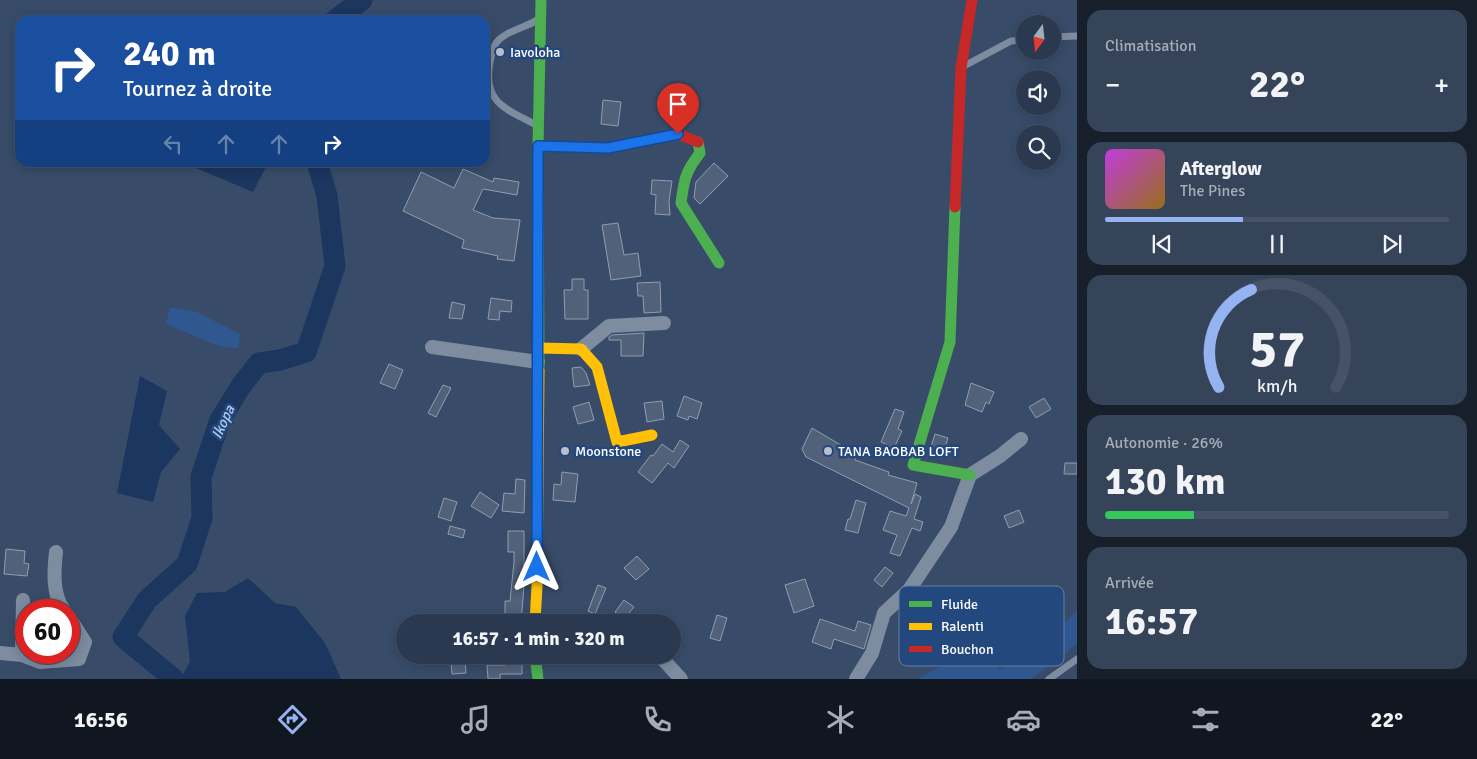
<!DOCTYPE html>
<html lang="fr">
<head>
<meta charset="utf-8">
<style>
	body { margin:0; font-family:Signika,sans-serif; background:#364459; color:#f1f3f6; height:100vh; display:flex; flex-direction:column; font-size:19px; white-space:nowrap }
	* { box-sizing:border-box; margin:0 }
	p { font-size:16px; color:#a5acb7 }
	.icon { flex:none; width:28px; height:28px; fill:none; stroke:currentColor; stroke-width:2; stroke-linecap:round; stroke-linejoin:round }
	.map { position:relative; flex:1; overflow:hidden }
	.panel { display:flex; flex-direction:column; gap:10px; padding:10px; background:#171f2b; width:400px }
	.panel>* { flex:none }
	.guide { position:absolute; left:15px; top:15px; width:475px; height:152px; border-radius:15px; box-shadow:0 2px 12px #0003,0 0 0 1px #465366; background:#1a4fa0; color:#fff; overflow:hidden }
	.needle { width:32px; rotate:195deg }
	.buttons { position:absolute; left:1016px; top:15px; display:grid; gap:10px }
	.buttons a { display:grid; place-items:center; width:45px; height:45px; border-radius:50%; background:#2a394f; box-shadow:0 2px 12px #0003,0 0 0 1px #465366; font-size:25px }
	.speed { position:absolute; left:15px; top:599px; display:flex; gap:10px; font-size:25px; font-weight:700; text-align:center }
	.speed>* { display:grid; place-content:center; width:65px; height:65px; border-radius:50%; background:#2a394f; box-shadow:0 2px 12px #0003,0 0 0 1px #465366; line-height:1 }
	.speed .limit { border:8px solid #d22; background:#fff; color:#111 }
	.pin { position:absolute; display:grid; place-items:center; width:42px; height:42px; color:#fff; margin:-51px -21px; border-radius:50% 50% 50% 0; rotate:-45deg; box-shadow:0 0 5px #0007 }
	.pin .icon { rotate:45deg }
	.me { position:absolute; width:55px; margin:-28px; rotate:0deg; stroke-linejoin:round; filter:drop-shadow(0 0 4px #0008) }
	.turn { display:flex; align-items:center; gap:18px; height:105px; padding:0 25px; font-size:22px }
	.turn .icon { width:65px; height:65px; stroke-width:2.5 }
	.turn b { display:block; font-size:35px; line-height:42px }
	.lanes { display:flex; align-items:center; height:48px; padding:0 25px; background:#0003; justify-content:center; gap:25px; direction:ltr }
	.lanes .off { opacity:.35 }
	.big { font-size:38px; font-weight:800; line-height:1.1 }
	.panel .widget { flex:1; display:flex; flex-direction:column; justify-content:center; gap:8px; min-width:0; padding:0 18px; border-radius:15px; background:#364459 }
	.panel .dial { align-items:center; gap:0 }
	.dial svg { height:130px; overflow:visible; fill:none; stroke:#465366; stroke-width:7; stroke-linecap:round; text-anchor:middle }
	.dial text { fill:#f1f3f6; stroke:none }
	.song { display:flex; align-items:center; gap:15px }
	.cover { width:60px; height:60px; border-radius:8px; background:linear-gradient(135deg,hsl(290 70% 55%),hsl(40 70% 35%)) }
	.played { height:5px; border-radius:2px; background:linear-gradient(90deg,#95b2f1 40%,#465366 40%) }
	.keys { display:flex; justify-content:space-around; direction:ltr }
	.heat { display:flex; justify-content:space-between; align-items:center; font-size:28px; direction:ltr }
	.charge { height:8px; border-radius:4px; background:linear-gradient(90deg,#34c759 26%,#465366 0) }
	.trip { position:absolute; left:396px; top:614px; width:285px; height:50px; border-radius:25px; background:#2a394f; box-shadow:0 2px 12px #0003,0 0 0 1px #465366; font-weight:800; line-height:50px; text-align:center }
	.menu { display:flex; height:80px; justify-content:space-around; align-items:center; background:#111720; color:#a5acb7 }
	.menu .icon { width:35px; height:35px }
	.menu .on { color:#95b2f1 }
	.menu b { font-size:22px; color:#f1f3f6 }
	main { display:flex; flex:1; min-height:0 }
	.map>svg:first-child { display:block }
	.green { fill:#2f5790 }
	.water { fill:#1b365f }
	.lines { fill:none; stroke-linecap:round; stroke-linejoin:round }
	.river { stroke:#1b365f; stroke-width:21 }
	.building { fill:#516179; stroke:#919daf }
	.lane { stroke:#7e8ca0; stroke-width:7 }
	.street { stroke:#7e8ca0; stroke-width:14 }
	.fast { stroke:#4caf50; stroke-width:11 }
	.slow { stroke:#ffc107; stroke-width:11 }
	.jam { stroke:#c62828; stroke-width:11 }
	.route-casing { stroke:#114b97; stroke-width:12 }
	.route { stroke:#1a73e8; stroke-width:9 }
	.poi-dot { fill:#b9c0ca; stroke:#23487e; stroke-width:2 }
	.labels { text-anchor:middle; dominant-baseline:central; stroke-width:5; stroke-linejoin:round; paint-order:stroke }
	.poi-label { font-size:14px; fill:#fff; stroke:#23487e; text-anchor:start }
	.water-label { font-size:15px; font-style:italic; fill:#b4ccee; stroke:#23487e }
	.key { fill:#23487e; stroke:#657fa5; stroke-width:1 }
	.key-label { font-size:14px; fill:#fff }
</style>
</head>
<body>
<main>
<div class="map">
<svg width="1077" height="679" viewBox="0 0 1077 679">
	<rect width="100%" height="100%" fill="#384c69"/>
	<path class="green" d="M170 307 197 312 240 334 238 349 219 346 166 324Z
		M1077 611V644L1031 679H917L975 647 1001 670 1051 635Z"/>
	<path class="water" d="M184 163H268L253 192Z
		M140 376 167 391 159 425 180 449 161 472 153 502 117 493Z
		M248 578 275 603 296 607 325 643 341 679H181L190 661 185 616 197 593 225 592Z"/>
	<g class="lines">
		<path class="river" d="M335 20 362 0
			M174 679 123 637 147 600 187 564 202 518 201 477 220 420 241 386 259 363 280 360 306 352 335 266 327 196 317 162"/>
	</g>
	<path class="building" d="M603 100 621 102 618 126 601 124Z
		M714 163 728 176 700 204 694 198 696 182Z
		M463 169 493 182 494 178 519 182 517 195 483 189 473 210 493 218 520 220 514 261 497 259 498 256 462 248 464 240 403 211 421 172 454 188Z
		M652 180 672 181 669 201 670 215 655 214 656 195 651 194Z
		M618 223 624 255 638 253 641 276 611 280 602 225Z
		M572 279H584V290H588V319H565L564 290H572Z
		M660 282 661 312 644 313 643 296H638L637 283Z
		M491 298 512 301 511 312 500 311 499 320 488 319Z
		M452 302 465 305 462 319 449 318Z
		M644 333 643 356H621V340H609V337L612 335Z
		M389 364 403 370 395 389 380 383Z
		M581 367 586 373 590 385 574 387 572 368Z
		M971 383 994 392 989 404 986 402 982 412 965 405Z
		M443 385 451 388 436 417 428 413Z
		M684 396 702 403 697 419 689 416 688 420 677 416Z
		M1044 398 1051 409 1036 418 1029 407Z
		M662 401 664 419 647 422 644 403Z
		M589 402 594 420 578 424 573 407Z
		M895 409 904 412 898 429 902 431 894 448 881 442Z
		M812 428 856 454 855 460 889 472 888 475 917 483 911 504 915 494 921 497 914 519 923 522 920 531 912 528 900 556 890 553 897 535 883 530 890 511 906 516 909 508 806 457 802 449Z
		M935 434 948 438 942 458 928 456Z
		M680 440 689 446 674 468 668 463 652 483 638 472 651 455 653 456 662 444 673 452Z
		M1065 463H1077V474H1064Z
		M562 472 578 474 575 502 553 500 554 484 561 485Z
		M516 479 525 480 524 513 502 511 504 493 515 494Z
		M480 492 499 505 491 518 471 506Z
		M444 498 457 502 451 521 438 517Z
		M856 500 866 503 858 533 845 530 848 519H850Z
		M1019 510 1024 522 1009 528 1004 516Z
		M450 526 465 530 463 538 448 534Z
		M508 531H524V586L521 622H506L507 614H505V601H510L514 562V552H508Z
		M6 549 25 551 24 563 29 564 27 576 4 574Z
		M637 556 649 569 636 580 624 568Z
		M885 567 893 573 882 587 874 580Z
		M805 579 814 606 794 613 785 585Z
		M598 585 606 588 595 614 588 611Z
		M624 600 634 607 624 619 615 612Z
		M717 615 727 618 720 641 710 638Z
		M820 619 855 631 858 621 871 625 864 649 834 639 831 649 812 642Z
		M505 655H522V674H500V679H488L487 665H505Z
		M465 661 466 673 452 674 451 663Z"/>
	<g class="lines">
		<path class="lane" d="M1052 37 1077 36
			M964 66 1011 41 1025 40
			M534 124C509 110 485 104 489 69 490 61 492 50 496 43 505 31 525 28 537 20
			M1049 679 1077 659"/>
		<path class="street" d="M432 347 538 362
			M581 349 609 326 664 323
			M56 552C54 570 52 595 64 610
			M0 653 22 655 40 662 79 659 85 642 69 617
			M22 655 23 600
			M659 655 681 679
			M856 679 872 653 884 613 909 590 951 527 970 475 1000 456 1021 439"/>
		<path class="fast" d="M698 142 700 153C685 172 684 180 681 203L719 263
			M955 207 950 342 913 465 970 475
			M539 371 538 146 541 0
			M535 655 538 679"/>
		<path class="slow" d="M539 348 581 349 597 367 617 442 652 435
			M535 622 537 586 539 371"/>
		<path class="jam" d="M538 146 608 148 678 134 698 142
			M955 207 961 68 972 0"/>
	</g>
	<g class="lines">
		<g class="route-casing">
			<path id="route" d="M537 567 538 146 608 148 678 134"/>
		</g>
		<use href="#route" class="route"/>
	</g>
	<g class="poi-dot">
		<circle cx="500" cy="52" r="5"/>
		<circle cx="565" cy="451" r="5"/>
		<circle cx="828" cy="451" r="5"/>
	</g>
	<g class="labels">
		<g class="poi-label">
			<text x="510" y="52">Iavoloha</text>
			<text x="575" y="451">Moonstone</text>
			<text x="838" y="451">TANA BAOBAB LOFT</text>
		</g>
		<g class="water-label">
			<text transform="translate(223 422) rotate(-65)">Ikopa</text>
		</g>
	</g>
	<rect x="899" y="586" width="165" height="80" rx="8" class="key"/>
	<rect x="909" y="601" width="23" height="6" fill="#4caf50"/>
	<rect x="909" y="623" width="23" height="7" fill="#ffc107"/>
	<rect x="909" y="646" width="23" height="6" fill="#c62828"/>
	<g class="key-label">
		<text x="941" y="609">Fluide</text>
		<text x="941" y="631">Ralenti</text>
		<text x="941" y="654">Bouchon</text>
	</g>
</svg>
<div class="buttons">
<a><svg class="needle" viewBox="-14 -14 28 28"><path d="M0-13l5 13h-10z" fill="#e53935"/><path d="M0 13l5-13h-10z" fill="#a5acb7"/></svg></a>
<a><svg class="icon" aria-label="sound" viewBox="0 0 24 24"><path d="M4 9h4l5-4v14l-5-4H4zM17 9q2 3 0 6"/></svg></a>
<a><svg class="icon" aria-label="search" viewBox="0 0 24 24"><circle cx="10" cy="10" r="6"/><path d="M15 15l6 6"/></svg></a>
</div>
<div class="speed"><div class="limit">60</div></div>
<div class="pin" style="left:678px;top:134px;background:#d93025"><svg class="icon" aria-label="arrive" viewBox="0 0 24 24"><path d="M6 21V4h12l-3 4 3 4H6"/></svg></div>
<svg class="me" style="left:537px;top:567px" viewBox="-20 -20 40 40"><path d="M0-17L14 15 0 8-14 15z" fill="#1a73e8" stroke="#fff" stroke-width="4"/></svg>
<div class="trip">16:57 · 1 min · 320 m</div>
<div class="guide">
<div class="turn"><svg class="icon" aria-label="right" viewBox="0 0 24 24"><path d="M7 20v-9h11M14 6l5 5-5 5"/></svg><div><b>240 m</b>Tournez à droite</div></div>
<div class="lanes"><svg class="icon off" aria-label="left" viewBox="0 0 24 24"><path d="M17 20v-9H6M10 6l-5 5 5 5"/></svg><svg class="icon off" aria-label="ahead" viewBox="0 0 24 24"><path d="M12 20V5M6 11l6-6 6 6"/></svg><svg class="icon off" aria-label="ahead" viewBox="0 0 24 24"><path d="M12 20V5M6 11l6-6 6 6"/></svg><svg class="icon" aria-label="right" viewBox="0 0 24 24"><path d="M7 20v-9h11M14 6l5 5-5 5"/></svg></div>
</div>
</div>
<section class="panel">
<div class="widget"><p>Climatisation</p>
<div class="heat"><a>−</a><b class="big">22°</b><a>+</a></div>
</div>
<div class="widget">
<div class="song"><i class="cover"></i><div><b>Afterglow</b><p>The Pines</p></div></div>
<div class="played"></div>
<div class="keys"><svg class="icon" aria-label="previous" viewBox="0 0 24 24"><path d="M18 5L8 12l10 7zM5 5v14"/></svg><svg class="icon" aria-label="pause" viewBox="0 0 24 24"><path d="M8 5v14M16 5v14"/></svg><svg class="icon" aria-label="next" viewBox="0 0 24 24"><path d="M6 5l10 7-10 7zM19 5v14"/></svg></div>
</div>
<div class="widget dial"><svg viewBox="0 0 100 80">
<path d="M14 69A42 42 0 1 1 86 69"/>
<path d="M14 69A42 42 0 0 1 34 9" stroke="#95b2f1"/>
<text x="50" y="56" font-size="32" font-weight="700">57</text>
<text x="50" y="72" font-size="11">km/h</text>
</svg></div>
<div class="widget"><p>Autonomie · 26%</p><b class="big">130 km</b><div class="charge"></div></div>
<div class="widget"><p>Arrivée</p><b class="big">16:57</b></div>
</section>
</main>
<nav class="menu">
<b>16:56</b>
<svg class="icon on" aria-label="directions" viewBox="0 0 24 24"><path d="M12 3l9 9-9 9-9-9zM9 14v-3h6M13 9l2 2-2 2"/></svg>
<svg class="icon" aria-label="music" viewBox="0 0 24 24"><path d="M9 18V5l10-2v13"/><circle cx="6" cy="18" r="3"/><circle cx="16" cy="16" r="3"/></svg>
<svg class="icon" aria-label="phone" viewBox="0 0 24 24"><path d="M5 4h4l2 5-3 2q2 4 5 5l2-3 5 2v4C11 20 4 13 5 4z"/></svg>
<svg class="icon" aria-label="climate" viewBox="0 0 24 24"><path d="M12 3v18M4 7l16 10M4 17L20 7"/></svg>
<svg class="icon" aria-label="car" viewBox="0 0 24 24"><path d="M5 17H2v-5l4-1 3-4h7l3 4 3 1v5h-3M9 17h6M6 11h13"/><circle cx="7" cy="17" r="2"/><circle cx="17" cy="17" r="2"/></svg>
<svg class="icon" aria-label="filters" viewBox="0 0 24 24"><path d="M4 7h16M4 17h16"/><circle cx="9" cy="7" r="2"/><circle cx="15" cy="17" r="2"/></svg>
<b>22°</b>
</nav>
</body>
</html>
